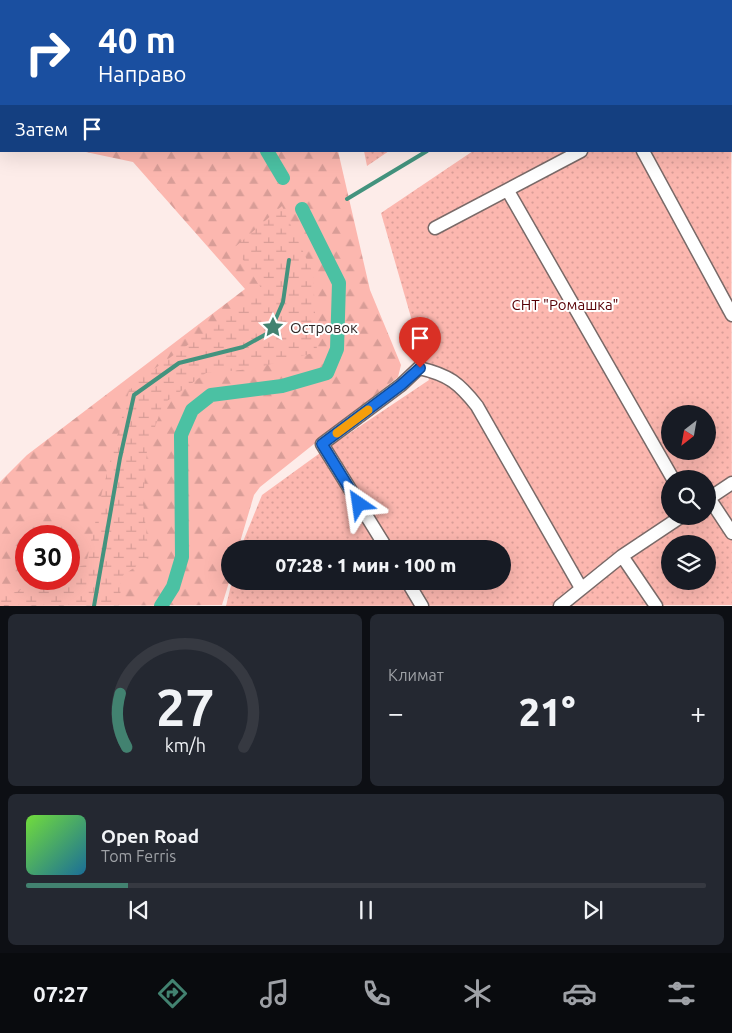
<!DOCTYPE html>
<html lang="ru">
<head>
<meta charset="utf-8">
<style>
	body { margin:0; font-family:Ubuntu,sans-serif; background:#242831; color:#f1f3f6; height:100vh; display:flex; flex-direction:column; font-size:19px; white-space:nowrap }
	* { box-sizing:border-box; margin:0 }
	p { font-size:16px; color:#9ea1a6 }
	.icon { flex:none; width:28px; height:28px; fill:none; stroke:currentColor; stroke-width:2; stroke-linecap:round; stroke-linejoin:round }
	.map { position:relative; height:606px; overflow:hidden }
	.side { display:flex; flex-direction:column; gap:8px; padding:8px; background:#0d0f14; flex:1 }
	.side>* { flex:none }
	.hud { position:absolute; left:0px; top:0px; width:732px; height:152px; box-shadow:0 5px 20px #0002; background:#1a4fa0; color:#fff; overflow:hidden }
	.needle { width:32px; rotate:211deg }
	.tools { position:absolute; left:661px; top:405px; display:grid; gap:10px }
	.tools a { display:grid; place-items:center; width:55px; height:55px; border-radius:50%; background:#171b24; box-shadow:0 5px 20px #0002; font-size:25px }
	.speed { position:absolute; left:15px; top:525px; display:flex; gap:10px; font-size:25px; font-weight:700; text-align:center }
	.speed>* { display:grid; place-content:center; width:65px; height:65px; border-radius:50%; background:#171b24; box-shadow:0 5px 20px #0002; line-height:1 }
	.speed .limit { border:8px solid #d22; background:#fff; color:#111 }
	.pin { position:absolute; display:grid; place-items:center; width:42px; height:42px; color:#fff; margin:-51px -21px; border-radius:50% 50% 50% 0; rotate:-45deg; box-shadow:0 0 5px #0007 }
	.pin .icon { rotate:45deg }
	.me { position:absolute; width:55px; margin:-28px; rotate:328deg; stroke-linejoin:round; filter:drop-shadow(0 0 4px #0008) }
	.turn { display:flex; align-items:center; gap:18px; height:105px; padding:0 15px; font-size:22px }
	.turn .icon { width:65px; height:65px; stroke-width:2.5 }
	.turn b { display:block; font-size:35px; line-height:42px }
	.then { display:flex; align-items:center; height:48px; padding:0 15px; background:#0003; gap:10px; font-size:19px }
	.big { font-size:38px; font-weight:800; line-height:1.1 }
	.side .card { flex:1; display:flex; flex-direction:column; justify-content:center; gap:8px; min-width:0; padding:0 18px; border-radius:8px; background:#242831 }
	.side .dial { align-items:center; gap:0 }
	.dial svg { height:130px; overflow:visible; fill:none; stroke:#363941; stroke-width:7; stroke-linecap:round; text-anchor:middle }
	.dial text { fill:#f1f3f6; stroke:none }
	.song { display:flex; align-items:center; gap:15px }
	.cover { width:60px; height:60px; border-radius:8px; background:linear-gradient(135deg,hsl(100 70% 55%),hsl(200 70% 35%)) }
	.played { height:5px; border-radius:2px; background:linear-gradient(90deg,#428270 15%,#363941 15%) }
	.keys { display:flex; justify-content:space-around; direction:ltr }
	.heat { display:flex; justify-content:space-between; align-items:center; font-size:28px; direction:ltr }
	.side .tiles { flex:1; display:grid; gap:8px; grid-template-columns:1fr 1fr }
	.card:last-child { grid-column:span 2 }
	.trip { position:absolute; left:221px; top:540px; width:290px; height:50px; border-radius:25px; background:#171b24; box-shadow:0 5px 20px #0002; font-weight:800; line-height:50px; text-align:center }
	.tabs { display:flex; height:80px; justify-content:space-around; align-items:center; background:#090b0e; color:#9ea1a6 }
	.tabs .icon { width:35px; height:35px }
	.tabs .selected { color:#428270 }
	.tabs b { font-size:22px; color:#f1f3f6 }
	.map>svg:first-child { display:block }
	.forest { fill:url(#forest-firs); fill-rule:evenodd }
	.wetland { fill:url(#wetland-marsh) }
	.park { fill:url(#park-dots); fill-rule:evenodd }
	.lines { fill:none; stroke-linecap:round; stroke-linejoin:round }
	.stream { stroke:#43937e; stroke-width:4 }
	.canal { stroke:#4bc1a3; stroke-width:14 }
	.minor-casing { stroke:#796a68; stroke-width:15 }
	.minor { stroke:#fff; stroke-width:12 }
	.route-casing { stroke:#114b97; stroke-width:12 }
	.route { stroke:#1a73e8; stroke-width:9 }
	.slow { stroke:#f59e0b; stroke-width:9 }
	.labels { text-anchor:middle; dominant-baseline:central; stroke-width:4; stroke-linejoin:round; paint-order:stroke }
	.park-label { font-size:15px; fill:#580207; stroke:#fff }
	.poi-label { font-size:15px; fill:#2f2827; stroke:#fff; text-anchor:start }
</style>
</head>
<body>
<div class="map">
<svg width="732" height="606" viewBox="0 0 732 606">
	<defs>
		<pattern id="forest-firs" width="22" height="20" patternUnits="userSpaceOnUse" patternTransform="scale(1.25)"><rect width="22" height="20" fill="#fcb7af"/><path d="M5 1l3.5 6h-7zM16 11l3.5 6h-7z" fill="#d89d97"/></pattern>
		<pattern id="wetland-marsh" width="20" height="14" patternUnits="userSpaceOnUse" patternTransform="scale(1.25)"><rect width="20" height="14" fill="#fcb7af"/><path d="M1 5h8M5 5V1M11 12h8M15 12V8" fill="none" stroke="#d89d97"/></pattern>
		<pattern id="park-dots" width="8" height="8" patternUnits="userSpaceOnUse" patternTransform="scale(1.25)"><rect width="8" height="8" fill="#fcb7af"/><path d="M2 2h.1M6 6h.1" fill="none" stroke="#d89d97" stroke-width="1.8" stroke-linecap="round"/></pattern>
	</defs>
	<rect width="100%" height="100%" fill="#fdece9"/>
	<path class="forest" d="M0 0H256V1H1V77Z
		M81 151H338L370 290 401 365 398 377 260 487 254 495 238 549H230V579L222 605 0 606V482L27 455 245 289 133 162ZM26 536H69V579H26Z"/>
	<path class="wetland" d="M31 0H206L207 1H32Z
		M282 206 313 273 317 352 252 369 206 373 163 404 147 450 143 502 149 557 121 577 120 605H0V598L49 579H69V571L86 564 102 492 129 391 140 379 248 302 261 288 235 247Z"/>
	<path class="park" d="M276 0H732V20L731 1Z
		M731 51 732 605 226 606 232 581H502V549H240L262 495 320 453 429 380 381 213 473 151H731ZM670 414H708V451H670ZM670 479H708V516H670ZM670 544H708V581H670Z
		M364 151H389L367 166Z"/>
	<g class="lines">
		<path class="stream" d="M731 28H732
			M347 199 427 151
			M94 606 120 458 134 395 179 363 243 347 270 332 283 302 289 260"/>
		<path class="canal" d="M11 0 12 1
			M267 151 283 178
			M161 606 173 587 182 557 181 435 192 410 211 395 282 386 327 373 337 349 339 283 302 209"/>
		<g class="minor-casing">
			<path id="minor" d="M382 0V1
				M550 1 553 0
				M731 117H732
				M643 151 732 315
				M508 191 673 479
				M435 228 581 151
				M709 498 732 533
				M708 499 732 483
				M387 549 322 444 401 385 419 368C449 375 459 383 477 406L581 588
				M622 556 656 606
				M407 581 422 606
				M560 606 622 556 682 516"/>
		</g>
		<use href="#minor" class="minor"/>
	</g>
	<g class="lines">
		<g class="route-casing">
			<path id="route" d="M359 504 322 444 401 385 420 368"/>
		</g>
		<use href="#route" class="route"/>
		<path class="slow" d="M337 433 368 410"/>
	</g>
	<defs>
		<g id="sight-bare" transform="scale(1.725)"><path d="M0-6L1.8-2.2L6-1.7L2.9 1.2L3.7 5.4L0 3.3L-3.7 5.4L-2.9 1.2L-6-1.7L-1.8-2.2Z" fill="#428270" stroke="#fff" stroke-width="2.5" paint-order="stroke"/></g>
	</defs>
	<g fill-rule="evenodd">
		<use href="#sight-bare" x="273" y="327"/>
	</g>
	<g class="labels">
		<g class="park-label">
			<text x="565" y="304">СНТ "Ромашка"</text>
		</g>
		<g class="poi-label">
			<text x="290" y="327">Островок</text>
		</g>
	</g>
</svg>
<div class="tools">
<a><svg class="needle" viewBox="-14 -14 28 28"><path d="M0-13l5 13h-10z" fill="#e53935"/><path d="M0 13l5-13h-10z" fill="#9ea1a6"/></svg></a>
<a><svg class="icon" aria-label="search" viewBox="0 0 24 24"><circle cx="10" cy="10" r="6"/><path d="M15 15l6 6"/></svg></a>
<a><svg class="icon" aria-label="layers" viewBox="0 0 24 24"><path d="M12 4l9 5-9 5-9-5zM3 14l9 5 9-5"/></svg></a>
</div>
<div class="speed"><div class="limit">30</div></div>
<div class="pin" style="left:420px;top:368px;background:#d93025"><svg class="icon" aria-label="arrive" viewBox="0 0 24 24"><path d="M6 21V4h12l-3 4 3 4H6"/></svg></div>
<svg class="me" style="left:359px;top:504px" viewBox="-20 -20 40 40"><path d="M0-17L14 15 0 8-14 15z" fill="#1a73e8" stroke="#fff" stroke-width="4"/></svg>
<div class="trip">07:28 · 1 мин · 100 m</div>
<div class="hud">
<div class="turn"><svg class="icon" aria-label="right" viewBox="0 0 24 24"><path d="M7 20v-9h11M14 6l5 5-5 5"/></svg><div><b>40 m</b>Направо</div></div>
<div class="then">Затем<svg class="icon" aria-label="arrive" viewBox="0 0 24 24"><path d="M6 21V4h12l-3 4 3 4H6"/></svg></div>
</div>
</div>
<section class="side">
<div class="tiles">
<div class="card dial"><svg viewBox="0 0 100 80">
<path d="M14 69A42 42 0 1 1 86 69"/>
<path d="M14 69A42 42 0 0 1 10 36" stroke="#428270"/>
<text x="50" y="56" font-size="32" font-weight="700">27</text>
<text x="50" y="72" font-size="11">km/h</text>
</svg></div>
<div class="card"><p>Климат</p>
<div class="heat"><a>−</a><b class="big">21°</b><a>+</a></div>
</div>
<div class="card">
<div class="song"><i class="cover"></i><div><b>Open Road</b><p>Tom Ferris</p></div></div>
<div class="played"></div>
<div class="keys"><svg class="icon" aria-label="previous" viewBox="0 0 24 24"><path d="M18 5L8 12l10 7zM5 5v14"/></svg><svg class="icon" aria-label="pause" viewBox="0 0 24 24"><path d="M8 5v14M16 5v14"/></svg><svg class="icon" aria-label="next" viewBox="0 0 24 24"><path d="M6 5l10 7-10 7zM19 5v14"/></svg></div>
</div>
</div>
</section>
<nav class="tabs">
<b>07:27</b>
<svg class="icon selected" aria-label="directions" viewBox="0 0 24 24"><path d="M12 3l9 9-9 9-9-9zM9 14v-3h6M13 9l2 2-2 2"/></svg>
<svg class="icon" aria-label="music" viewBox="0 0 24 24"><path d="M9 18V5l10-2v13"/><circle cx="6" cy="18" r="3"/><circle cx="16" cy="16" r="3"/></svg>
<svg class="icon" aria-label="phone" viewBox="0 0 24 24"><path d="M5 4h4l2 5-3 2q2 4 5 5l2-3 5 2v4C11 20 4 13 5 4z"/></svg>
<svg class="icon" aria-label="climate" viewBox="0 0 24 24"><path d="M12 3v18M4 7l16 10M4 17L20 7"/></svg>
<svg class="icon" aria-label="car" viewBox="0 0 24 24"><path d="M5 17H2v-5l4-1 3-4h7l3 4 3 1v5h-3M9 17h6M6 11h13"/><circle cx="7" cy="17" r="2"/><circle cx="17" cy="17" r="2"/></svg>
<svg class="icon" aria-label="filters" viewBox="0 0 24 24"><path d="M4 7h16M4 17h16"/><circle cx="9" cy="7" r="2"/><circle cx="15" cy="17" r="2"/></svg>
</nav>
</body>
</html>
